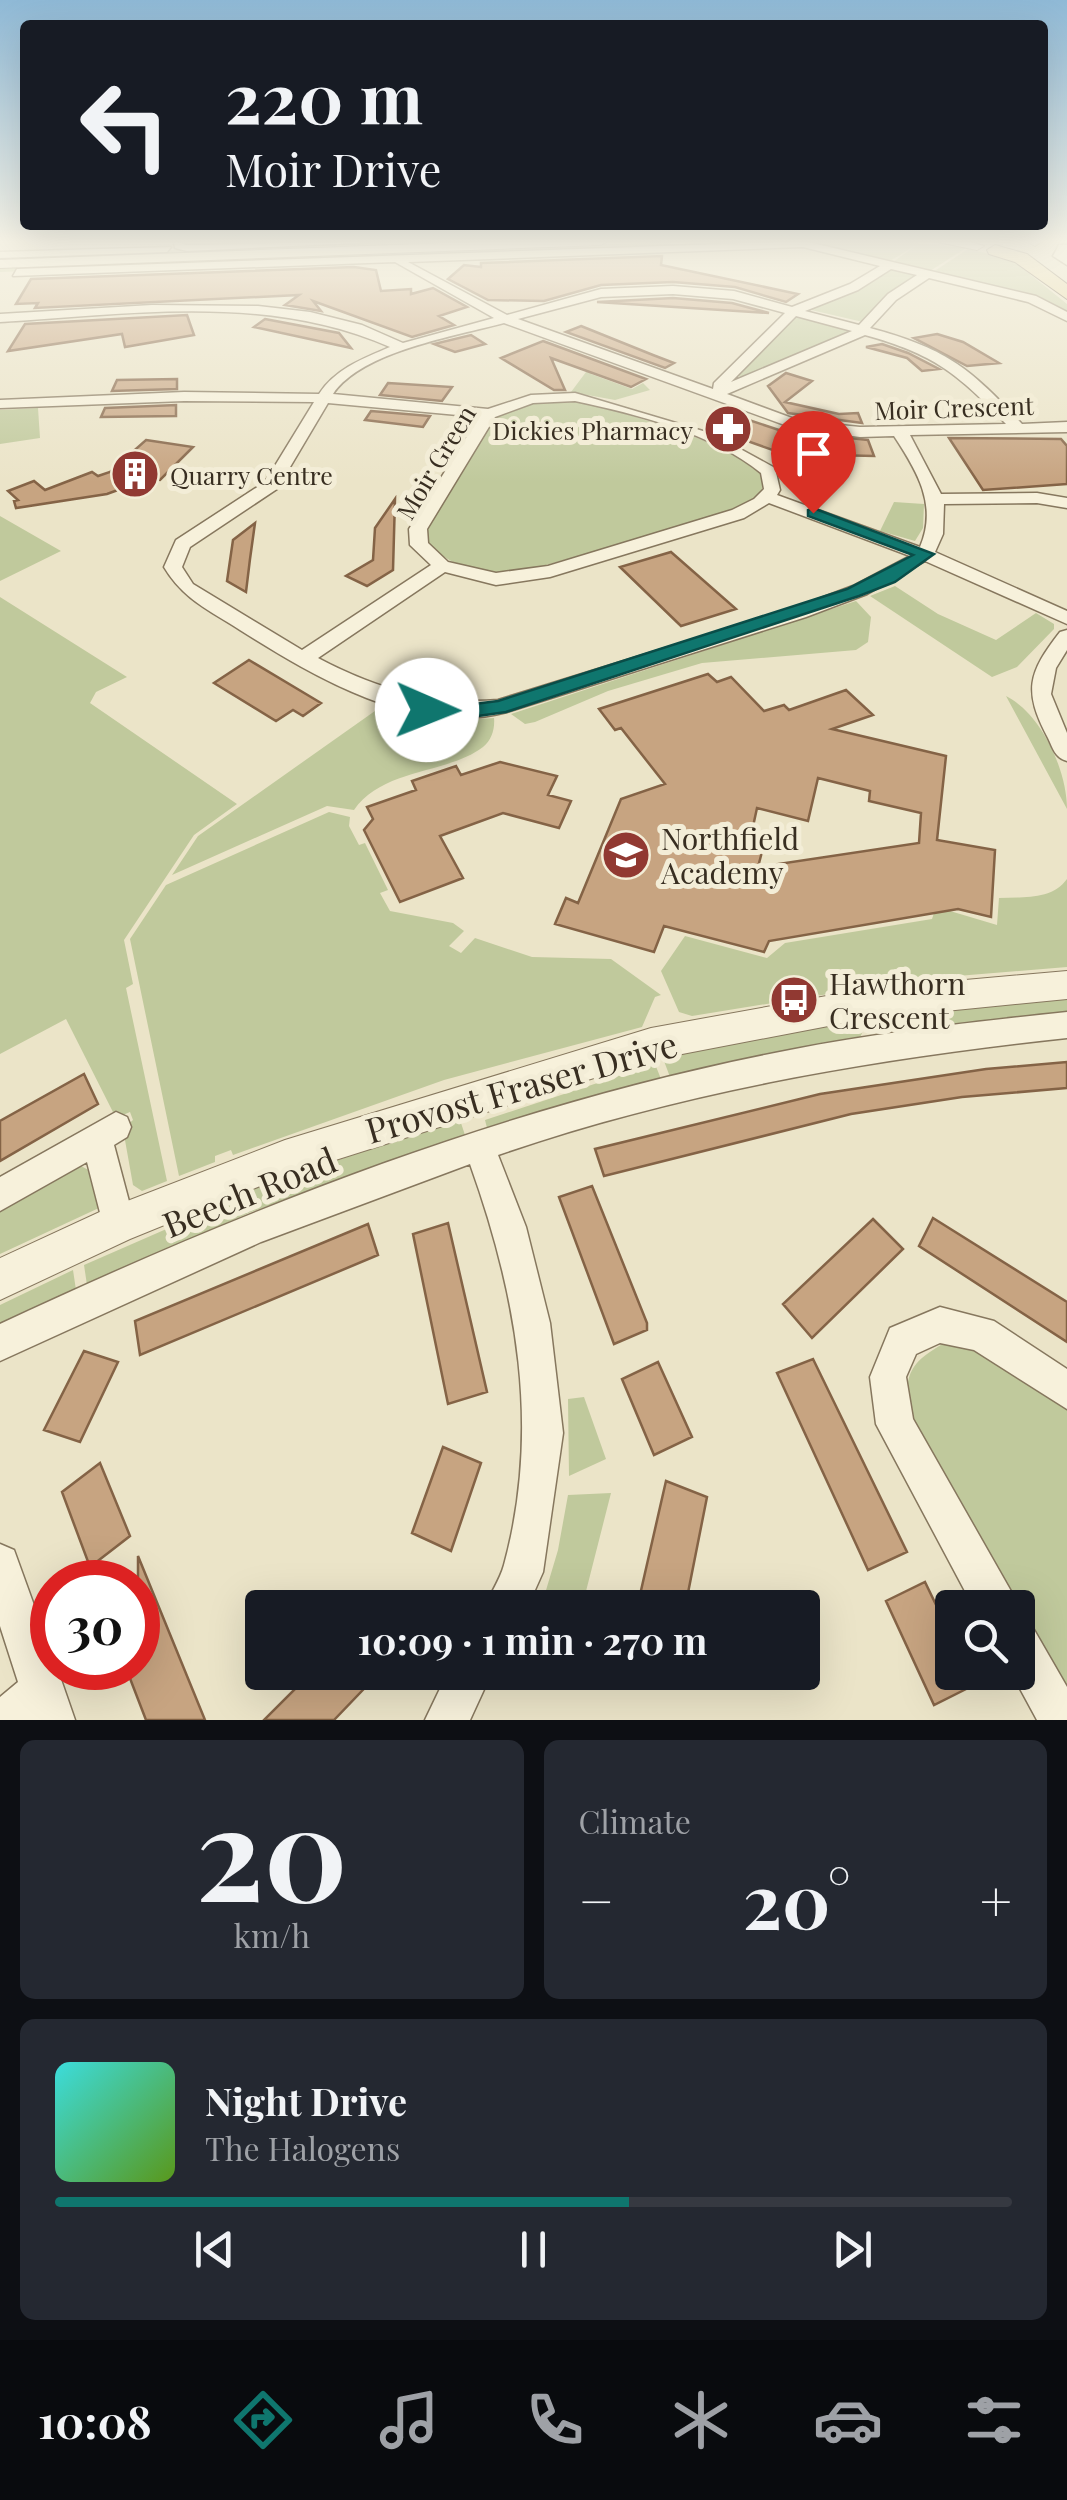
<!DOCTYPE html>
<html lang="en">
<head>
<meta charset="utf-8">
<style>
	body { margin:0; font-family:"Playfair Display",serif; background:#242831; color:#f1f3f6; height:100vh; display:flex; flex-direction:column; font-size:38px; white-space:nowrap }
	* { box-sizing:border-box; margin:0 }
	p { font-size:32px; color:#9ea1a6 }
	.icon { flex:none; width:55px; height:55px; fill:none; stroke:currentColor; stroke-width:2; stroke-linecap:round; stroke-linejoin:round }
	.map { position:relative; height:1720px; overflow:hidden }
	.drawer { display:flex; flex-direction:column; gap:20px; padding:20px; background:#0d0f14; flex:1 }
	.drawer>* { flex:none }
	.hud { position:absolute; left:20px; top:20px; width:1028px; height:210px; border-radius:10px; box-shadow:0 10px 40px #0002; background:#171b24; color:#f1f3f6; overflow:hidden }
	.tools { position:absolute; left:935px; top:1590px; display:grid; gap:20px }
	.tools a { display:grid; place-items:center; width:100px; height:100px; border-radius:10px; background:#171b24; box-shadow:0 10px 40px #0002; font-size:50px }
	.speed { position:absolute; left:30px; top:1560px; display:flex; gap:20px; font-size:50px; font-weight:700; text-align:center }
	.speed>* { display:grid; place-content:center; width:130px; height:130px; border-radius:50%; background:#171b24; box-shadow:0 10px 40px #0002; line-height:1 }
	.speed .limit { border:15px solid #d22; background:#fff; color:#111 }
	.pin { position:absolute; display:grid; place-items:center; width:85px; height:85px; color:#fff; margin:-102px -42px; border-radius:50% 50% 50% 0; rotate:-45deg; box-shadow:0 0 10px #0007 }
	.pin .icon { rotate:45deg }
	.me { position:absolute; width:110px; margin:-55px; rotate:91deg; stroke-linejoin:round; filter:drop-shadow(0 0 8px #0008) }
	.turn { display:flex; align-items:center; gap:35px; height:210px; padding:0 40px; font-size:45px }
	.turn .icon { width:130px; height:130px; stroke-width:2.5 }
	.turn b { display:block; font-size:70px; line-height:85px }
	.big { font-size:75px; font-weight:700; line-height:1.1 }
	.drawer .widget { flex:1; display:flex; flex-direction:column; justify-content:center; gap:15px; min-width:0; padding:0 35px; border-radius:15px; background:#242831 }
	.drawer .dial { align-items:center; gap:0 }
	.dial b { font-size:130px; line-height:1 }
	.song { display:flex; align-items:center; gap:30px }
	.cover { width:120px; height:120px; border-radius:15px; background:linear-gradient(135deg,hsl(180 70% 55%),hsl(90 70% 35%)) }
	.played { height:10px; border-radius:5px; background:linear-gradient(90deg,#0f766e 60%,#363941 60%) }
	.keys { display:flex; justify-content:space-around; direction:ltr }
	.heat { display:flex; justify-content:space-between; align-items:center; font-size:55px; direction:ltr }
	.drawer .tiles { flex:1; display:grid; gap:20px; grid-template-columns:1fr 1fr }
	.widget:last-child { grid-column:span 2 }
	.trip { position:absolute; left:245px; top:1590px; width:575px; height:100px; border-radius:10px; background:#171b24; box-shadow:0 10px 40px #0002; font-weight:700; line-height:100px; text-align:center }
	.menu { display:flex; height:160px; justify-content:space-around; align-items:center; background:#090b0e; color:#9ea1a6 }
	.menu .icon { width:70px; height:70px }
	.menu .active { color:#0f766e }
	.menu b { font-size:45px; color:#f1f3f6 }
	.map>svg:first-child { display:block }
	.green { fill:#c0c99c }
	.building { fill:#c7a481; stroke:#846346; stroke-width:2.5; fill-rule:evenodd }
	.lines { fill:none; stroke-linecap:round; stroke-linejoin:round }
	.minor-casing { stroke:#86775e; stroke-width:3 }
	.tertiary-casing { stroke:#86775e; stroke-width:2 }
	.primary-casing { stroke:#554532; stroke-width:2 }
	.minor { fill:#f7f1db; fill-rule:evenodd }
	.tertiary { fill:#f7f1db; fill-rule:evenodd }
	.primary { fill:#ebdba3; fill-rule:evenodd }
	.route { fill:#0f766e; stroke:#0a4d48; stroke-width:2.5 }
	.labels { text-anchor:middle; dominant-baseline:central; stroke-width:10; stroke-linejoin:round; paint-order:stroke }
	.far-street-label { font-size:25px; fill:#382e21; stroke:#f3edd7 }
	.far-poi-label { font-size:25px; fill:#382e21; stroke:#f3edd7; text-anchor:end }
	.poi-label { font-size:30px; fill:#382e21; stroke:#f3edd7; text-anchor:start }
	.near-street-label { font-size:35px; fill:#382e21; stroke:#f3edd7 }
</style>
</head>
<body>
<div class="map">
<svg width="1067" height="1720" viewBox="0 0 1067 1720">
	<rect width="100%" height="100%" fill="#ebe4c8"/>
	<path class="green" d="M427 241H554L0 262V257Z
		M771 241H897L966 248 930 271 893 262 918 244 890 261 828 246Z
		M670 242 671 246 0 272V266Z
		M968 249 1011 259 1067 304V313L933 272Z
		M891 268 919 275 888 295 863 322 807 309Z
		M800 315 851 331 744 378 738 376 790 319Z
		M592 364 601 368 591 374 632 389 643 383 650 390 615 400 571 392Z
		M569 401C607 406 745 446 763 476L762 493 735 512 521 572C482 576 449 568 423 538L429 516 487 422C511 404 539 401 569 401Z
		M38 408 40 438 0 444V410Z
		M894 502 924 504 923 528 915 541 880 531Z
		M0 516 61 551 0 581Z
		M895 586 938 614 996 640 1036 613 1054 624V629L1017 667 992 677 870 596Z
		M0 597 127 677 96 692 90 703 237 804 194 835 124 940 133 984 126 988 167 1181 142 1191 133 1185 123 1129 133 1120 130 1112 116 1118 66 1019 0 1054Z
		M856 601 871 617 868 642 856 650 702 663 608 691 535 722 525 724 511 714Z
		M1006 696C1042 714 1067 771 1067 809Z
		M382 706 444 721 494 718C495 728 492 740 483 747 448 774 383 768 354 810L327 806 172 875 198 836Z
		M329 812 350 817 349 826 359 845 365 843 388 890 380 893 390 911 453 923 464 931 449 946 461 953 475 938 532 957 611 959 661 995 655 997 642 1027 444 1080 233 1155 231 1150 215 1156V1162L179 1176 130 939 166 885Z
		M1067 879V967L921 979 692 1016 679 1012 661 971 685 936 767 958 785 943 932 919 934 913 950 911 997 925 999 898C1023 897 1052 900 1067 879Z
		M1067 996V1015L897 1033 885 1020 891 1013Z
		M851 1019 864 1028 860 1038 670 1077 664 1061 674 1059 672 1053Z
		M655 1064 661 1079 487 1128 485 1120Z
		M460 1120 465 1135 251 1212 87 1285 84 1265 203 1213 201 1205Z
		M81 1166 94 1173 101 1207 0 1254V1208L63 1171Z
		M73 1270 76 1290 0 1327V1305Z
		M948 1341 977 1348 1067 1407V1694L1055 1686 1018 1617V1608L909 1416C903 1373 910 1362 948 1341Z
		M584 1397 606 1459 569 1476 568 1399Z
		M611 1493 582 1607H541L558 1550 568 1495Z"/>
	<path class="building" d="M662 256 661 265 798 294 786 302 735 287 673 282 601 285 544 301 488 300 448 279 464 265 481 267V263Z
		M354 267 376 270 381 291 411 289V294L433 288 467 307 439 316 454 325 412 337 313 301 321 311 285 305 299 295 35 308 38 303 16 304 31 279Z
		M673 298 732 303 769 313 597 302Z
		M187 315 194 335 125 347 122 334 8 351 25 324Z
		M265 319 339 333 351 348 254 327Z
		M581 326 653 355 674 363 665 368 566 332Z
		M937 334 963 342 999 363 967 366 914 338Z
		M471 335 485 344 455 352 434 344Z
		M543 341 646 379 631 387 551 358 565 390H554L501 358Z
		M882 344 908 353 939 369 922 371 907 358 866 347Z
		M786 373 812 381 785 402 839 414 858 413 862 423 788 413 768 386Z
		M177 379V389L112 391 117 380Z
		M388 383 452 387 442 401 380 395Z
		M176 405V416L101 417 105 408Z
		M371 411 430 416 423 427 365 420Z
		M737 416 809 440 803 433 868 440 874 456 784 454 716 430Z
		M949 438 1061 439 1067 446V484L983 490Z
		M146 440 193 447 160 480 127 475 126 487 107 494 16 508 14 501 18 500 8 491 34 481 45 490 92 472 98 476 110 472Z
		M395 499 393 570 367 586 346 576 373 560 375 528Z
		M255 523 250 559 246 592 227 581 233 540Z
		M671 552 736 609 681 626 620 567Z
		M249 660 321 703 303 716 293 710 276 721 214 683Z
		M708 674 717 682 731 677 764 711 784 705 789 710 846 690 873 715 832 729 946 756 937 840 995 850 991 917 958 909 769 941 764 952 664 926 654 952 555 924 566 898 578 903 621 799 665 784 621 728 615 730 599 709ZM818 778 870 791 869 801 921 813 919 843 758 867 763 848 749 845 757 808 808 821Z
		M500 762 557 776 548 795 571 801 559 828 503 813 440 836 463 878 400 902 364 830 373 819 367 807 416 790 412 781 456 766 461 775Z
		M1067 1062V1088L962 1097 851 1114 604 1176 595 1149 820 1094 986 1069Z
		M84 1074 98 1104 0 1161V1121Z
		M592 1186 647 1323V1330L614 1344 559 1197Z
		M933 1218 1067 1302V1342L919 1246Z
		M873 1219 903 1249 812 1338 783 1304Z
		M448 1223 487 1392 448 1404 413 1234Z
		M368 1224 378 1255 140 1355 135 1321Z
		M84 1351 118 1362 80 1442 44 1430Z
		M813 1359 907 1552 868 1570 777 1373Z
		M658 1362 692 1437 654 1455 622 1379Z
		M443 1447 481 1463 451 1551 412 1533Z
		M100 1463 130 1536 90 1567 62 1492Z
		M666 1481 707 1497 685 1608H637Z
		M138 1556 196 1698 205 1720H146L126 1668H138Z
		M925 1582 952 1638V1672H1000L934 1705 886 1601Z
		M312 1672H380L334 1720H264Z"/>
	<g class="lines">
		<g class="minor-casing">
			<path id="minor" d="M174 241 187 245 399 241 187 251 175 248Z
				M804 241 1036 296 1067 312V321L1028 302 929 278 896 300 870 328C947 349 969 367 1022 424L1067 422V432L910 435 941 494 1037 493 1067 498V508L1037 503 944 504 943 534 935 552 1067 611V624L925 561 867 594 806 617 507 712C414 737 315 677 240 630 209 610 183 599 164 567L176 540 265 482 314 402 184 401 0 408V400L184 392 319 394C335 369 364 358 390 347 267 293 131 314 0 322V314L152 305 258 306 310 312 362 325 403 343 494 318 395 262 13 276 17 269ZM803 247 880 266 850 284 792 307 734 291 673 286 601 289 507 315 408 262ZM891 269 917 275 888 294 859 325 805 311 858 290ZM673 294 733 299 785 313 714 383 713 389 518 319 601 297ZM796 316 852 331 731 382ZM504 323 793 428 860 437 894 436C917 471 938 505 920 547L777 495 780 490 775 468 713 434 575 393 531 395 488 409 333 394C362 351 456 336 504 323ZM865 335C934 354 957 373 1006 424L860 427 800 421 727 394ZM575 401C636 414 712 433 761 473L764 489 754 499 732 510 548 566 496 573 448 562 428 543 427 529 495 417 533 403ZM328 403 479 417 409 529 410 545 431 565 302 650 193 584 182 567 190 547 277 489ZM769 503 910 556 853 586 792 609 498 700C431 705 377 689 318 658L445 572 496 585 550 577 744 518Z
				M1059 245H1067V265L1053 256Z
				M171 247 167 252 0 258V252Z
				M1067 630V650L1056 668 1051 694 1067 733V761C1055 758 1053 748 1048 738 1023 691 1028 673 1060 632Z
				M1067 1012V1038C874 1059 683 1091 498 1155L526 1227 550 1323 563 1433 543 1572 527 1608H484C490 1594 500 1580 504 1565 541 1429 517 1295 470 1164L261 1242 0 1361V1324C254 1205 514 1103 790 1050 882 1032 974 1022 1067 1012Z
				M116 1112 127 1117 131 1127 127 1137 114 1145 135 1224 130 1236 118 1241 106 1236 87 1162 0 1211V1177Z
				M940 1307 994 1321 1067 1369V1409L974 1350 940 1343 916 1354 906 1377 913 1419 1012 1593 1018 1608V1609L974 1608 876 1424 870 1377 890 1328Z
				M0 1544 14 1550 52 1655V1668H57L75 1720H0V1697L18 1682 0 1626Z
				M1018 1622 1033 1628 1067 1687V1720H1037L1011 1672H1018Z
				M448 1672H492L470 1720H425Z"/>
		</g>
		<g class="tertiary-casing">
			<path id="tertiary" d="M501 241H608L601 245 0 268V260Z
				M933 241H968L984 246 977 250Z
				M1042 241 1035 246 1028 242V241Z
				M1067 971V999L865 1019 651 1060 285 1176 130 1239 0 1300V1258L104 1210 285 1140 651 1028 865 989Z"/>
		</g>
		<g class="primary-casing">
			<path id="primary" d="M995 245 1027 254 1067 284V299L1015 262 989 254 987 250Z"/>
		</g>
		<use href="#minor" class="minor"/>
		<use href="#tertiary" class="tertiary"/>
		<use href="#primary" class="primary"/>
	</g>
	<linearGradient id="sky" x2="0" y2="1"><stop stop-color="#8fb9d6"/><stop offset="0.5" stop-color="#f6f3e6"/><stop offset="1" stop-color="#f6f3e6" stop-opacity="0"/></linearGradient>
	<rect width="1067" height="482" fill="url(#sky)"/>
	<path class="route" d="M813 508 934 554 895 582 859 596 506 712 450 720 420 715 417 710 427 704 450 707 498 701 847 589 913 555 808 516V510Z"/>
	<defs>
		<g id="pharmacy-disc" transform="scale(2.5)"><circle r="9.5" fill="#913932" stroke="#f3edd7"/><path d="M-2-6h4v4h4v4h-4v4h-4v-4h-4v-4h4Z" fill="#fff"/></g>
		<g id="building-disc" transform="scale(2.5)"><circle r="9.5" fill="#913932" stroke="#f3edd7"/><path d="M-4-6H4V6H1V3H-1V6H-4ZM-2.5-4.3h1.7v1.8h-1.7ZM.8-4.3h1.7v1.8H.8ZM-2.5-1h1.7V.8h-1.7ZM.8-1h1.7V.8H.8Z" fill="#fff"/></g>
		<g id="school-disc" transform="scale(2.5)"><circle r="9.5" fill="#913932" stroke="#f3edd7"/><path d="M0-5L7-2L0 1L-7-2ZM-4 1L0 2.5L4 1V4Q0 6-4 4Z" fill="#fff"/></g>
		<g id="bus-disc" transform="scale(2.5)"><circle r="9.5" fill="#913932" stroke="#f3edd7"/><path d="M-5-6H5V4H4V6H2V4H-2V6H-4V4H-5ZM-3.5-4V0h7V-4ZM-3.5 1.2v1.5H-2V1.2ZM2 1.2v1.5H3.5V1.2Z" fill="#fff"/></g>
	</defs>
	<g fill-rule="evenodd">
		<use href="#pharmacy-disc" x="728" y="429"/>
		<use href="#building-disc" x="135" y="474"/>
		<use href="#school-disc" x="626" y="855"/>
		<use href="#bus-disc" x="794" y="1000"/>
	</g>
	<g class="labels">
		<g class="far-street-label">
			<text transform="translate(954 407) rotate(-2)">Moir Crescent</text>
			<text transform="translate(435 462) rotate(-59)">Moir Green</text>
		</g>
		<g class="far-poi-label">
			<text x="693" y="429">Dickies Pharmacy</text>
			<text x="170" y="474" text-anchor="start">Quarry Centre</text>
		</g>
		<g class="poi-label">
			<text x="661" y="838">Northfield<tspan x="661" dy="34">Academy</tspan></text>
			<text x="829" y="983">Hawthorn<tspan x="829" dy="34">Crescent</tspan></text>
		</g>
		<g class="near-street-label">
			<text transform="translate(521 1086) rotate(-16)">Provost Fraser Drive</text>
			<text transform="translate(249 1191) rotate(-22)">Beech Road</text>
		</g>
	</g>
</svg>
<div class="tools">
<a><svg class="icon" aria-label="search" viewBox="0 0 24 24"><circle cx="10" cy="10" r="6"/><path d="M15 15l6 6"/></svg></a>
</div>
<div class="speed"><div class="limit">30</div></div>
<div class="pin" style="left:813px;top:513px;background:#d93025"><svg class="icon" aria-label="arrive" viewBox="0 0 24 24"><path d="M6 21V4h12l-3 4 3 4H6"/></svg></div>
<svg class="me" style="left:427px;top:710px" viewBox="-20 -20 40 40"><circle r="19" fill="#fff"/><path d="M0-13L10 11 0 6-10 11z" fill="#0f766e"/></svg>
<div class="trip">10:09 · 1 min · 270 m</div>
<div class="hud">
<div class="turn"><svg class="icon" aria-label="left" viewBox="0 0 24 24"><path d="M17 20v-9H6M10 6l-5 5 5 5"/></svg><div><b>220 m</b>Moir Drive</div></div>
</div>
</div>
<section class="drawer">
<div class="tiles">
<div class="widget dial"><b>20</b><p>km/h</p></div>
<div class="widget"><p>Climate</p>
<div class="heat"><a>−</a><b class="big">20°</b><a>+</a></div>
</div>
<div class="widget">
<div class="song"><i class="cover"></i><div><b>Night Drive</b><p>The Halogens</p></div></div>
<div class="played"></div>
<div class="keys"><svg class="icon" aria-label="previous" viewBox="0 0 24 24"><path d="M18 5L8 12l10 7zM5 5v14"/></svg><svg class="icon" aria-label="pause" viewBox="0 0 24 24"><path d="M8 5v14M16 5v14"/></svg><svg class="icon" aria-label="next" viewBox="0 0 24 24"><path d="M6 5l10 7-10 7zM19 5v14"/></svg></div>
</div>
</div>
</section>
<nav class="menu">
<b>10:08</b>
<svg class="icon active" aria-label="directions" viewBox="0 0 24 24"><path d="M12 3l9 9-9 9-9-9zM9 14v-3h6M13 9l2 2-2 2"/></svg>
<svg class="icon" aria-label="music" viewBox="0 0 24 24"><path d="M9 18V5l10-2v13"/><circle cx="6" cy="18" r="3"/><circle cx="16" cy="16" r="3"/></svg>
<svg class="icon" aria-label="phone" viewBox="0 0 24 24"><path d="M5 4h4l2 5-3 2q2 4 5 5l2-3 5 2v4C11 20 4 13 5 4z"/></svg>
<svg class="icon" aria-label="climate" viewBox="0 0 24 24"><path d="M12 3v18M4 7l16 10M4 17L20 7"/></svg>
<svg class="icon" aria-label="car" viewBox="0 0 24 24"><path d="M5 17H2v-5l4-1 3-4h7l3 4 3 1v5h-3M9 17h6M6 11h13"/><circle cx="7" cy="17" r="2"/><circle cx="17" cy="17" r="2"/></svg>
<svg class="icon" aria-label="filters" viewBox="0 0 24 24"><path d="M4 7h16M4 17h16"/><circle cx="9" cy="7" r="2"/><circle cx="15" cy="17" r="2"/></svg>
</nav>
</body>
</html>
